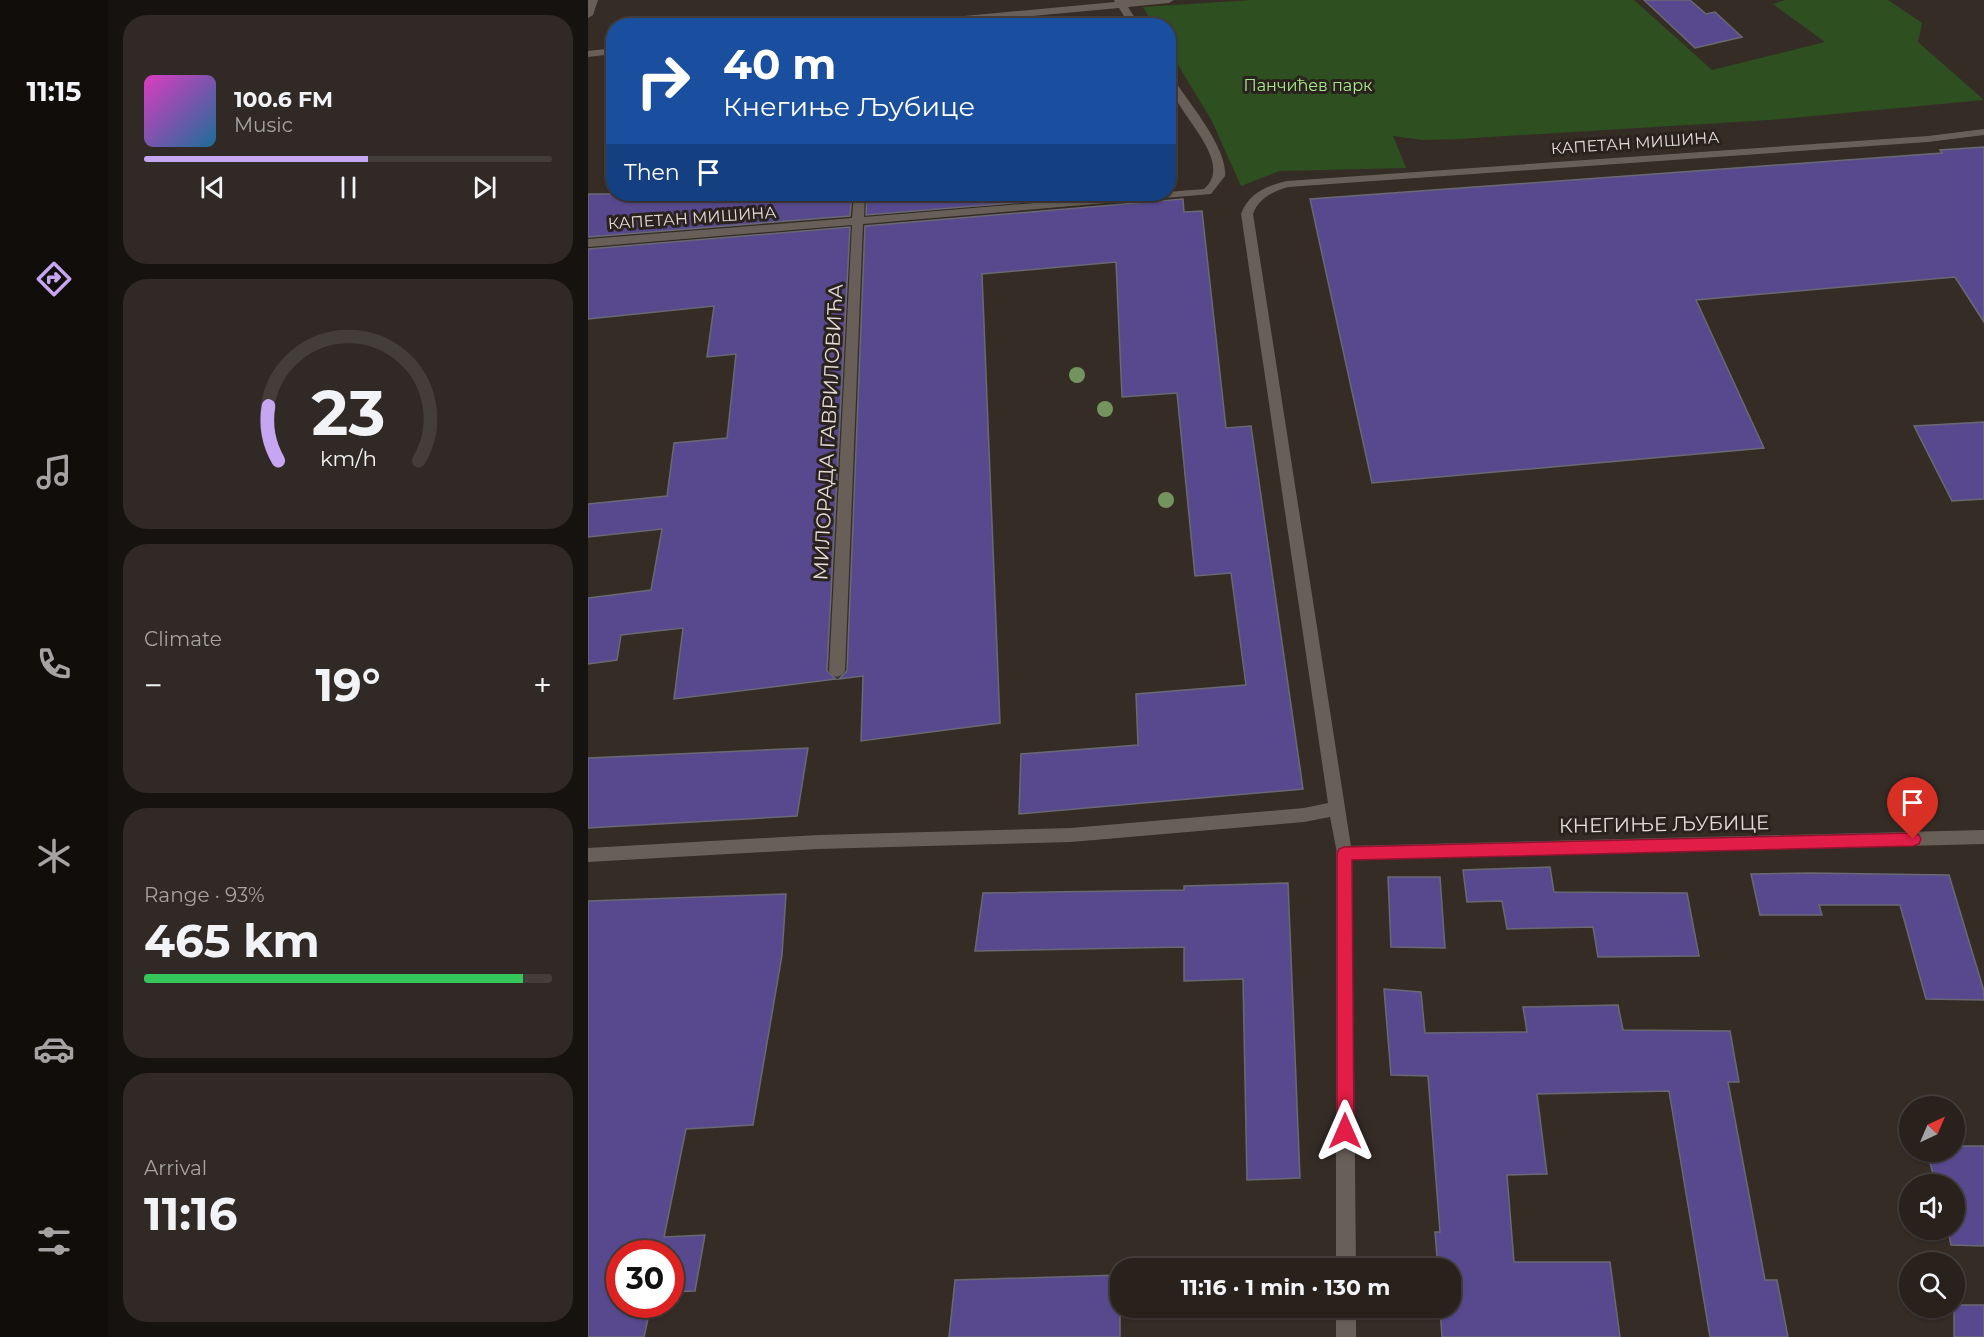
<!DOCTYPE html>
<html lang="en">
<head>
<meta charset="utf-8">
<style>
	body { margin:0; font-family:Montserrat,sans-serif; background:#302925; color:#f1f3f6; height:100vh; display:flex; flex-direction:column; font-size:22px; white-space:nowrap }
	* { box-sizing:border-box; margin:0 }
	p { font-size:20px; color:#a5a3a3 }
	.icon { flex:none; width:33px; height:33px; fill:none; stroke:currentColor; stroke-width:2; stroke-linecap:round; stroke-linejoin:round }
	.map { position:relative; flex:1; overflow:hidden }
	.side { display:flex; flex-direction:column; gap:15px; padding:15px; background:#16120f; width:480px }
	.side>* { flex:none }
	.guide { position:absolute; left:18px; top:18px; width:570px; height:183px; border-radius:24px; box-shadow:0 2px 4px #0004,0 0 0 2px #443e3b; background:#1a4fa0; color:#fff; overflow:hidden }
	.needle { width:39px; rotate:44deg }
	.controls { position:absolute; left:1311px; top:1096px; display:grid; gap:12px }
	.controls a { display:grid; place-items:center; width:66px; height:66px; border-radius:50%; background:#28211c; box-shadow:0 2px 4px #0004,0 0 0 2px #443e3b; font-size:30px }
	.speed { position:absolute; left:18px; top:1240px; display:flex; gap:12px; font-size:30px; font-weight:700; text-align:center }
	.speed>* { display:grid; place-content:center; width:78px; height:78px; border-radius:50%; background:#28211c; box-shadow:0 2px 4px #0004,0 0 0 2px #443e3b; line-height:1 }
	.speed .limit { border:9px solid #d22; background:#fff; color:#111 }
	.pin { position:absolute; display:grid; place-items:center; width:51px; height:51px; color:#fff; margin:-62px -26px; border-radius:50% 50% 50% 0; rotate:-45deg; box-shadow:0 0 6px #0007 }
	.pin .icon { rotate:45deg }
	.me { position:absolute; width:66px; margin:-33px; rotate:0deg; stroke-linejoin:round; filter:drop-shadow(0 0 4px #0008) }
	.turn { display:flex; align-items:center; gap:21px; height:126px; padding:0 18px; font-size:27px }
	.turn .icon { width:78px; height:78px; stroke-width:2.5 }
	.turn b { display:block; font-size:42px; line-height:51px }
	.then { display:flex; align-items:center; height:57px; padding:0 18px; background:#0003; gap:12px; font-size:22px }
	.big { font-size:45px; font-weight:700; line-height:1.1 }
	.side .tile { flex:1; display:flex; flex-direction:column; justify-content:center; gap:9px; min-width:0; padding:0 21px; border-radius:24px; background:#302925 }
	.side .dial { align-items:center; gap:0 }
	.dial svg { height:156px; overflow:visible; fill:none; stroke:#443e3b; stroke-width:7; stroke-linecap:round; text-anchor:middle }
	.dial text { fill:#f1f3f6; stroke:none }
	.song { display:flex; align-items:center; gap:18px }
	.cover { width:72px; height:72px; border-radius:9px; background:linear-gradient(135deg,hsl(310 70% 55%),hsl(200 70% 35%)) }
	.played { height:6px; border-radius:3px; background:linear-gradient(90deg,#c6a6f0 55%,#443e3b 55%) }
	.keys { display:flex; justify-content:space-around; direction:ltr }
	.heat { display:flex; justify-content:space-between; align-items:center; font-size:33px; direction:ltr }
	.charge { height:9px; border-radius:4px; background:linear-gradient(90deg,#34c759 93%,#443e3b 0) }
	.trip { position:absolute; left:522px; top:1258px; width:351px; height:60px; border-radius:24px; background:#28211c; box-shadow:0 2px 4px #0004,0 0 0 2px #443e3b; font-weight:700; line-height:60px; text-align:center }
	main { display:flex; flex:1; min-height:0 }
	.dock { display:flex; flex-direction:column; width:108px; justify-content:space-around; align-items:center; background:#100d0b; color:#a5a3a3 }
	.dock .icon { width:42px; height:42px }
	.dock .selected { color:#c6a6f0 }
	.dock b { font-size:27px; color:#f1f3f6 }
	.map>svg:first-child { display:block }
	.green { fill:#2e5020 }
	.building { fill:#58498e; stroke:#6a6973; stroke-width:1.5 }
	.lines { fill:none; stroke-linecap:round; stroke-linejoin:round }
	.service { fill:#695f59; fill-rule:evenodd }
	.minor { fill:#695f59; fill-rule:evenodd }
	.tree { fill:#74945f }
	.route { fill:#e11d48; stroke:#92132f; stroke-width:1.5 }
	.labels { text-anchor:middle; dominant-baseline:central; stroke-width:6; stroke-linejoin:round; paint-order:stroke }
	.far-park-label { font-size:16px; fill:#a7ea8d; stroke:#2a221d }
	.far-street-label { font-size:16px; fill:#e2dcd9; stroke:#2a221d }
	.street-label { font-size:20px; fill:#e2dcd9; stroke:#2a221d }
</style>
</head>
<body>
<main>
<nav class="dock">
<b>11:15</b>
<svg class="icon selected" aria-label="directions" viewBox="0 0 24 24"><path d="M12 3l9 9-9 9-9-9zM9 14v-3h6M13 9l2 2-2 2"/></svg>
<svg class="icon" aria-label="music" viewBox="0 0 24 24"><path d="M9 18V5l10-2v13"/><circle cx="6" cy="18" r="3"/><circle cx="16" cy="16" r="3"/></svg>
<svg class="icon" aria-label="phone" viewBox="0 0 24 24"><path d="M5 4h4l2 5-3 2q2 4 5 5l2-3 5 2v4C11 20 4 13 5 4z"/></svg>
<svg class="icon" aria-label="climate" viewBox="0 0 24 24"><path d="M12 3v18M4 7l16 10M4 17L20 7"/></svg>
<svg class="icon" aria-label="car" viewBox="0 0 24 24"><path d="M5 17H2v-5l4-1 3-4h7l3 4 3 1v5h-3M9 17h6M6 11h13"/><circle cx="7" cy="17" r="2"/><circle cx="17" cy="17" r="2"/></svg>
<svg class="icon" aria-label="filters" viewBox="0 0 24 24"><path d="M4 7h16M4 17h16"/><circle cx="9" cy="7" r="2"/><circle cx="15" cy="17" r="2"/></svg>
</nav>
<section class="side">
<div class="tile">
<div class="song"><i class="cover"></i><div><b>100.6 FM</b><p>Music</p></div></div>
<div class="played"></div>
<div class="keys"><svg class="icon" aria-label="previous" viewBox="0 0 24 24"><path d="M18 5L8 12l10 7zM5 5v14"/></svg><svg class="icon" aria-label="pause" viewBox="0 0 24 24"><path d="M8 5v14M16 5v14"/></svg><svg class="icon" aria-label="next" viewBox="0 0 24 24"><path d="M6 5l10 7-10 7zM19 5v14"/></svg></div>
</div>
<div class="tile dial"><svg viewBox="0 0 100 80">
<path d="M14 69A42 42 0 1 1 86 69"/>
<path d="M14 69A42 42 0 0 1 9 41" stroke="#c6a6f0"/>
<text x="50" y="56" font-size="32" font-weight="700">23</text>
<text x="50" y="72" font-size="11">km/h</text>
</svg></div>
<div class="tile"><p>Climate</p>
<div class="heat"><a>−</a><b class="big">19°</b><a>+</a></div>
</div>
<div class="tile"><p>Range · 93%</p><b class="big">465 km</b><div class="charge"></div></div>
<div class="tile"><p>Arrival</p><b class="big">11:16</b></div>
</section>
<div class="map">
<svg width="1396" height="1337" viewBox="0 0 1396 1337">
	<rect width="100%" height="100%" fill="#352c26"/>
	<path class="green" d="M664 0H1046L1124 70 1237 42 1185 4 1197 0H1300L1334 23 1330 42 1396 100 1181 120 870 139 835 140 805 136 818 168 692 171 653 186 624 121 581 50 580 26 566 25 555 7Z"/>
	<path class="building" d="M1056 0H1102L1118 14 1127 12 1154 37 1107 48Z
		M1396 147V322L1367 277 1108 300 1176 448 784 483 722 199 1354 153 1352 150Z
		M0 194H264L262 216 0 237Z
		M279 194H534L278 215Z
		M595 199 596 212 614 211 638 428 663 426 715 789 431 814 433 754 550 745 548 694 658 685 643 573 607 576 589 393 534 397 528 262 394 274 412 723 273 741 275 676 251 679 259 671 277 226Z
		M262 227 239 671 248 679 86 699 95 628 33 635 29 660 0 664V598L63 590 74 529 0 537V504L79 496 86 443 139 438 148 354 119 357 126 306 0 319V249Z
		M1396 422V499L1364 501 1326 426Z
		M220 748 209 816 0 828V758Z
		M962 867 966 892 1099 893 1111 956 1010 957 1005 927 919 929 914 901 879 902 875 870Z
		M1223 873 1361 875 1396 991V1000L1338 999 1312 905H1231L1234 915H1172L1163 874Z
		M800 877H852L857 948 803 947Z
		M700 883 712 1178 659 1180 655 979 596 981V947L387 951 395 893 596 890V886Z
		M198 894 194 955 165 1125 98 1129 76 1237 117 1235 107 1291 82 1292V1254H32V1305H63L56 1337H0V901Z
		M796 989 833 992 837 1033 939 1032 935 1007 1030 1005 1035 1030 1142 1031 1151 1082H1140L1177 1280H1189L1200 1337H1122L1081 1091 949 1094 959 1174 919 1175 926 1262H1022L1032 1337H854L852 1308H862V1269H850L847 1232H852L840 1076 803 1075Z
		M1366 1146H1396V1246L1363 1245 1360 1230H1366V1185H1348L1339 1152H1366Z
		M532 1275V1337H361L367 1280Z
		M1366 1305H1396V1337H1366Z"/>
	<g class="lines">
		<path class="service" d="M1396 129V135L1340 142 700 187C684 192 671 198 665 214L764 853 762 858 756 860 750 858 742 817 716 822 483 842 230 849 0 862V848L230 835 483 828 716 808 740 803 653 214C661 193 678 186 699 181L1340 136Z"/>
		<path class="minor" d="M0 0H10L5 15 0 18Z
			M526 0H586L581 3 540 7 552 26H542L531 8 337 26H295L300 23 527 2Z
			M26 48V54L0 57V51Z
			M580 76 584 77C599 100 640 148 637 176L623 194 275 224 257 671 254 675 249 677 244 675 241 671 264 225 0 247V239L264 218 266 194H277L276 217 616 189C650 159 580 109 580 76Z
			M1396 830V844L764 860 768 1269H748V853L750 848 756 846Z
			M748 1308H768V1337H748Z"/>
	</g>
	<g class="tree">
		<circle cx="489" cy="375" r="8"/>
		<circle cx="517" cy="409" r="8"/>
		<circle cx="578" cy="500" r="8"/>
	</g>
	<path class="route" d="M1325 833 1331 835 1333 839 1331 844 1325 846 764 860 766 1131 763 1137 757 1139 751 1137 749 1131V854L751 849 756 847Z"/>
	<g class="labels">
		<g class="far-park-label">
			<text x="720" y="85">Панчићев парк</text>
		</g>
		<g class="far-street-label">
			<text transform="translate(1047 143) rotate(-4)">КАПЕТАН МИШИНА</text>
			<text transform="translate(104 218) rotate(-4)">КАПЕТАН МИШИНА</text>
		</g>
		<g class="street-label">
			<text transform="translate(240 432) rotate(-87)">МИЛОРАДА ГАВРИЛОВИЋА</text>
			<text transform="translate(1076 824) rotate(-1)">КНЕГИЊЕ ЉУБИЦЕ</text>
		</g>
	</g>
</svg>
<div class="controls">
<a><svg class="needle" viewBox="-14 -14 28 28"><path d="M0-13l5 13h-10z" fill="#e53935"/><path d="M0 13l5-13h-10z" fill="#a5a3a3"/></svg></a>
<a><svg class="icon" aria-label="sound" viewBox="0 0 24 24"><path d="M4 9h4l5-4v14l-5-4H4zM17 9q2 3 0 6"/></svg></a>
<a><svg class="icon" aria-label="search" viewBox="0 0 24 24"><circle cx="10" cy="10" r="6"/><path d="M15 15l6 6"/></svg></a>
</div>
<div class="speed"><div class="limit">30</div></div>
<div class="pin" style="left:1325px;top:839px;background:#d93025"><svg class="icon" aria-label="arrive" viewBox="0 0 24 24"><path d="M6 21V4h12l-3 4 3 4H6"/></svg></div>
<svg class="me" style="left:757px;top:1131px" viewBox="-20 -20 40 40"><path d="M0-17L14 15 0 8-14 15z" fill="#e11d48" stroke="#fff" stroke-width="4"/></svg>
<div class="trip">11:16 · 1 min · 130 m</div>
<div class="guide">
<div class="turn"><svg class="icon" aria-label="right" viewBox="0 0 24 24"><path d="M7 20v-9h11M14 6l5 5-5 5"/></svg><div><b>40 m</b>Кнегиње Љубице</div></div>
<div class="then">Then<svg class="icon" aria-label="arrive" viewBox="0 0 24 24"><path d="M6 21V4h12l-3 4 3 4H6"/></svg></div>
</div>
</div>
</main>
</body>
</html>
